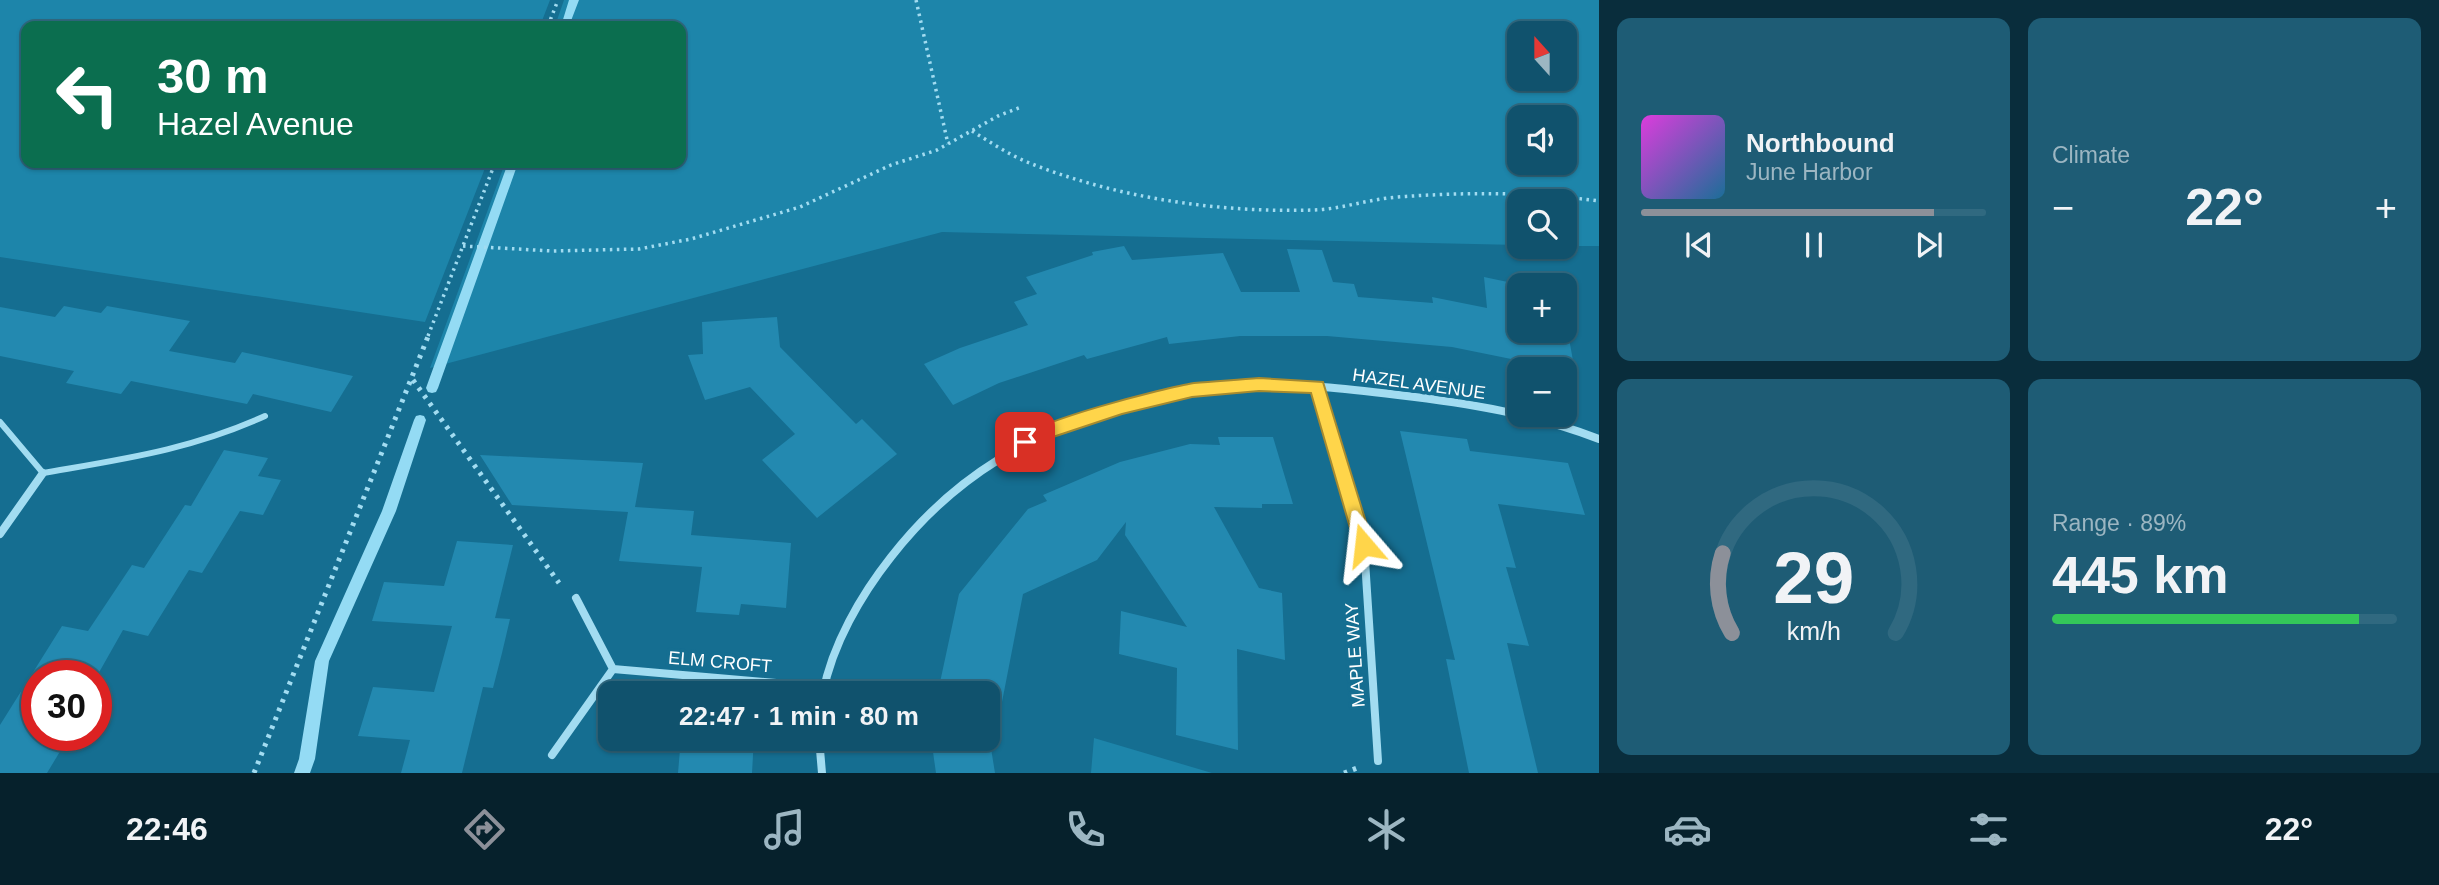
<!DOCTYPE html>
<html lang="en">
<head>
<meta charset="utf-8">
<style>
	body { margin:0; font-family:Arial,sans-serif; background:#1e5c75; color:#f1f3f6; height:100vh; display:flex; flex-direction:column; font-size:26px; white-space:nowrap }
	* { box-sizing:border-box; margin:0 }
	p { font-size:23px; color:#9cb6c2 }
	.icon { flex:none; width:38px; height:38px; fill:none; stroke:currentColor; stroke-width:2; stroke-linecap:round; stroke-linejoin:round }
	.map { position:relative; flex:1; overflow:hidden }
	.drawer { display:flex; flex-direction:column; gap:18px; padding:18px; background:#092d3c; width:840px }
	.drawer>* { flex:none }
	.hud { position:absolute; left:21px; top:21px; width:665px; height:147px; border-radius:14px; box-shadow:0 2px 5px #0004,0 0 0 2px #306980; background:#0b6e4f; color:#fff; overflow:hidden }
	.needle { width:46px; rotate:339deg }
	.fabs { position:absolute; left:1507px; top:21px; display:grid; gap:14px }
	.fabs a { display:grid; place-items:center; width:70px; height:70px; border-radius:14px; background:#10526d; box-shadow:0 2px 5px #0004,0 0 0 2px #306980; font-size:35px }
	.speed { position:absolute; left:21px; top:660px; display:flex; gap:14px; font-size:35px; font-weight:700; text-align:center }
	.speed>* { display:grid; place-content:center; width:91px; height:91px; border-radius:50%; background:#10526d; box-shadow:0 2px 5px #0004,0 0 0 2px #306980; line-height:1 }
	.speed .limit { border:10px solid #d22; background:#fff; color:#111 }
	.pin { position:absolute; display:grid; place-items:center; width:60px; height:60px; color:#fff; margin:-30px; border-radius:14px; box-shadow:0 4px 10px #0006 }
	.me { position:absolute; width:77px; margin:-38px; rotate:343deg; stroke-linejoin:round; filter:drop-shadow(0 0 5px #0008) }
	.turn { display:flex; align-items:center; gap:24px; height:147px; padding:0 21px; font-size:32px }
	.turn .icon { width:91px; height:91px; stroke-width:2.5 }
	.turn b { display:block; font-size:49px; line-height:60px }
	.big { font-size:52px; font-weight:600; line-height:1.1 }
	.drawer .tile { flex:1; display:flex; flex-direction:column; justify-content:center; gap:10px; min-width:0; padding:0 24px; border-radius:14px; background:#1e5c75 }
	.drawer .dial { align-items:center; gap:0 }
	.dial svg { height:182px; overflow:visible; fill:none; stroke:#306980; stroke-width:7; stroke-linecap:round; text-anchor:middle }
	.dial text { fill:#f1f3f6; stroke:none }
	.song { display:flex; align-items:center; gap:21px }
	.cover { width:84px; height:84px; border-radius:10px; background:linear-gradient(135deg,hsl(300 70% 55%),hsl(200 70% 35%)) }
	.played { height:7px; border-radius:4px; background:linear-gradient(90deg,#8c9099 85%,#306980 85%) }
	.keys { display:flex; justify-content:space-around; direction:ltr }
	.heat { display:flex; justify-content:space-between; align-items:center; font-size:38px; direction:ltr }
	.charge { height:10px; border-radius:5px; background:linear-gradient(90deg,#34c759 89%,#306980 0) }
	.drawer .tiles { flex:1; display:grid; gap:18px; grid-template-columns:repeat(2,1fr) }
	.trip { position:absolute; left:598px; top:681px; width:402px; height:70px; border-radius:14px; background:#10526d; box-shadow:0 2px 5px #0004,0 0 0 2px #306980; font-weight:600; line-height:70px; text-align:center }
	.tabs { display:flex; height:112px; justify-content:space-around; align-items:center; background:#06212c; color:#9cb6c2 }
	.tabs .icon { width:49px; height:49px }
	.tabs .active { color:#8c9099 }
	.tabs b { font-size:32px; color:#f1f3f6 }
	main { display:flex; flex:1; min-height:0 }
	.map>svg:first-child { display:block }
	.green { fill:#1d85aa; fill-rule:evenodd }
	.lines { fill:none; stroke-linecap:round; stroke-linejoin:round }
	.stream { fill:#94dbf4; fill-rule:evenodd }
	.building { fill:#2389b0 }
	.path-far1 { stroke:#a2dcf1; stroke-width:3.5; stroke-dasharray:2.5 4.5; stroke-linecap:butt }
	.path { stroke:#a2dcf1; stroke-width:5; stroke-dasharray:3.5 6; stroke-linecap:butt }
	.lane { stroke:#a2dcf1; stroke-width:6 }
	.street { stroke:#a2dcf1; stroke-width:8 }
	.route { fill:#ffd54a; stroke:#a68a30; stroke-width:2 }
	.labels { text-anchor:middle; dominant-baseline:central; stroke-width:7; stroke-linejoin:round; paint-order:stroke }
	.street-label { font-size:18px; fill:#fff; stroke:#156e91 }
</style>
</head>
<body>
<main>
<div class="map">
<svg width="1599" height="773" viewBox="0 0 1599 773">
	<rect width="100%" height="100%" fill="#156e91"/>
	<path class="green" d="M0 0H550L540 26H26V163H487L425 322 0 257Z
		M564 0H1599V246H1565L1564 201H1519V245L942 232 430 368 505 163H681V26H555ZM1564 33V79H1519V33ZM1564 117V163H1519V117Z
		M1094 738 1212 773H1091Z"/>
	<g class="lines">
		<path class="stream" d="M569 0H579L569 26H561Z
			M508 163H518L438 388 436 392 432 393 428 392 426 388Z
			M420 415 424 416 426 420 396 511 329 661 315 759 310 773H294L299 759 315 661 382 511 414 420 416 416Z"/>
	</g>
	<path class="building" d="M1124 246 1132 260 1223 253 1241 292H1300L1287 249 1322 250 1333 282 1354 284 1358 297 1433 303 1432 297 1487 308 1484 277 1522 285H1519V331H1564V326L1567 327 1575 372 1452 347 1327 336H1240L1169 344 1167 337 1087 359 1084 355 999 383 953 405 924 364 960 348 1028 325 1014 302 1037 294 1026 277 1093 255 1092 252Z
		M64 306 101 313 107 306 190 321 169 351 235 363 242 352 353 376 331 412 253 394 247 404 131 381 121 394 66 383 74 371 0 356V307L55 317Z
		M777 317 780 347 856 424 862 419 897 454 817 518 762 460 795 434 750 387 705 400 688 355 703 354 702 322Z
		M1400 431 1467 439 1470 451 1568 463 1585 515 1498 504 1516 568 1506 567 1529 646 1507 643 1538 773H1469L1446 659 1455 660Z
		M1218 437H1273L1293 504H1262V508L1214 507 1259 588 1282 593 1285 660 1237 649 1238 750 1176 735 1177 668 1119 654 1121 611 1187 627 1125 535 1126 522 1097 560 1023 594 1002 702 989 698V693H931L933 685 939 687 959 594 1028 509 1047 501 1043 495 1120 462 1190 444 1220 445Z
		M224 450 268 458 258 476 281 480 263 515 240 511 202 573 189 570 148 636 123 630 97 676H37V735H70L47 773H0V725L62 626 88 631 132 565 144 568 185 505 191 506Z
		M480 455 643 463 635 507 694 511 691 535 791 543 786 608 741 604 739 615 696 612 702 567 619 561 628 512 512 505Z
		M457 541 513 545 495 618 510 619 502 653 493 688 483 687 462 773H401L410 740 358 736 373 687 434 692 452 626 372 621 384 582 444 586Z
		M989 736 995 773H936L931 738H989Z
		M681 738H754L752 773H678Z"/>
	<g class="lines">
		<path class="path-far1" d="M916 0 948 144
			M548 26 558 0
			M972 131C990 142 1008 154 1027 162 1116 198 1219 213 1314 210 1342 209 1369 199 1398 197 1465 192 1532 192 1599 201
			M463 246 553 251 639 249 691 239 800 207 891 165 937 150 998 116 1021 107
			M428 336 495 163"/>
		<path class="path" d="M413 380 559 583
			M254 773 429 334
			M1344 773 1357 768"/>
		<path class="lane" d="M0 422 43 473C123 459 190 450 265 416"/>
		<path class="street" d="M1317 387 1364 545 1378 761
			M0 534 43 473
			M576 598 613 669 823 687
			M823 693C832 645 861 595 891 557 955 475 1032 431 1131 405 1169 395 1207 386 1246 385 1297 383 1348 389 1398 395 1467 403 1535 414 1599 439
			M819 738 822 773
			M552 755 613 669"/>
	</g>
	<path class="route" d="M1259 378 1323 382 1373 545 1370 551 1364 553 1358 551 1355 545 1311 393 1259 391 1192 397 1122 414 1047 439 1025 449 1019 447 1016 442C1025 423 1168 387 1194 383 1215 381 1237 380 1259 378Z"/>
	<g class="labels">
		<g class="street-label">
			<text transform="translate(1419 384) rotate(8)">HAZEL AVENUE</text>
			<text transform="translate(1355 655) rotate(-94)">MAPLE WAY</text>
			<text transform="translate(720 662) rotate(5)">ELM CROFT</text>
		</g>
	</g>
</svg>
<div class="fabs">
<a><svg class="needle" viewBox="-14 -14 28 28"><path d="M0-13l5 13h-10z" fill="#e53935"/><path d="M0 13l5-13h-10z" fill="#9cb6c2"/></svg></a>
<a><svg class="icon" aria-label="sound" viewBox="0 0 24 24"><path d="M4 9h4l5-4v14l-5-4H4zM17 9q2 3 0 6"/></svg></a>
<a><svg class="icon" aria-label="search" viewBox="0 0 24 24"><circle cx="10" cy="10" r="6"/><path d="M15 15l6 6"/></svg></a>
<a>+</a>
<a>−</a>
</div>
<div class="speed"><div class="limit">30</div></div>
<div class="pin" style="left:1025px;top:442px;background:#d93025"><svg class="icon" aria-label="arrive" viewBox="0 0 24 24"><path d="M6 21V4h12l-3 4 3 4H6"/></svg></div>
<svg class="me" style="left:1364px;top:545px" viewBox="-20 -20 40 40"><path d="M0-17L14 15 0 8-14 15z" fill="#ffd54a" stroke="#fff" stroke-width="4"/></svg>
<div class="trip">22:47 · 1 min · 80 m</div>
<div class="hud">
<div class="turn"><svg class="icon" aria-label="left" viewBox="0 0 24 24"><path d="M17 20v-9H6M10 6l-5 5 5 5"/></svg><div><b>30 m</b>Hazel Avenue</div></div>
</div>
</div>
<section class="drawer">
<div class="tiles">
<div class="tile">
<div class="song"><i class="cover"></i><div><b>Northbound</b><p>June Harbor</p></div></div>
<div class="played"></div>
<div class="keys"><svg class="icon" aria-label="previous" viewBox="0 0 24 24"><path d="M18 5L8 12l10 7zM5 5v14"/></svg><svg class="icon" aria-label="pause" viewBox="0 0 24 24"><path d="M8 5v14M16 5v14"/></svg><svg class="icon" aria-label="next" viewBox="0 0 24 24"><path d="M6 5l10 7-10 7zM19 5v14"/></svg></div>
</div>
<div class="tile"><p>Climate</p>
<div class="heat"><a>−</a><b class="big">22°</b><a>+</a></div>
</div>
<div class="tile dial"><svg viewBox="0 0 100 80">
<path d="M14 69A42 42 0 1 1 86 69"/>
<path d="M14 69A42 42 0 0 1 10 34" stroke="#8c9099"/>
<text x="50" y="56" font-size="32" font-weight="700">29</text>
<text x="50" y="72" font-size="11">km/h</text>
</svg></div>
<div class="tile"><p>Range · 89%</p><b class="big">445 km</b><div class="charge"></div></div>
</div>
</section>
</main>
<nav class="tabs">
<b>22:46</b>
<svg class="icon active" aria-label="directions" viewBox="0 0 24 24"><path d="M12 3l9 9-9 9-9-9zM9 14v-3h6M13 9l2 2-2 2"/></svg>
<svg class="icon" aria-label="music" viewBox="0 0 24 24"><path d="M9 18V5l10-2v13"/><circle cx="6" cy="18" r="3"/><circle cx="16" cy="16" r="3"/></svg>
<svg class="icon" aria-label="phone" viewBox="0 0 24 24"><path d="M5 4h4l2 5-3 2q2 4 5 5l2-3 5 2v4C11 20 4 13 5 4z"/></svg>
<svg class="icon" aria-label="climate" viewBox="0 0 24 24"><path d="M12 3v18M4 7l16 10M4 17L20 7"/></svg>
<svg class="icon" aria-label="car" viewBox="0 0 24 24"><path d="M5 17H2v-5l4-1 3-4h7l3 4 3 1v5h-3M9 17h6M6 11h13"/><circle cx="7" cy="17" r="2"/><circle cx="17" cy="17" r="2"/></svg>
<svg class="icon" aria-label="filters" viewBox="0 0 24 24"><path d="M4 7h16M4 17h16"/><circle cx="9" cy="7" r="2"/><circle cx="15" cy="17" r="2"/></svg>
<b>22°</b>
</nav>
</body>
</html>
